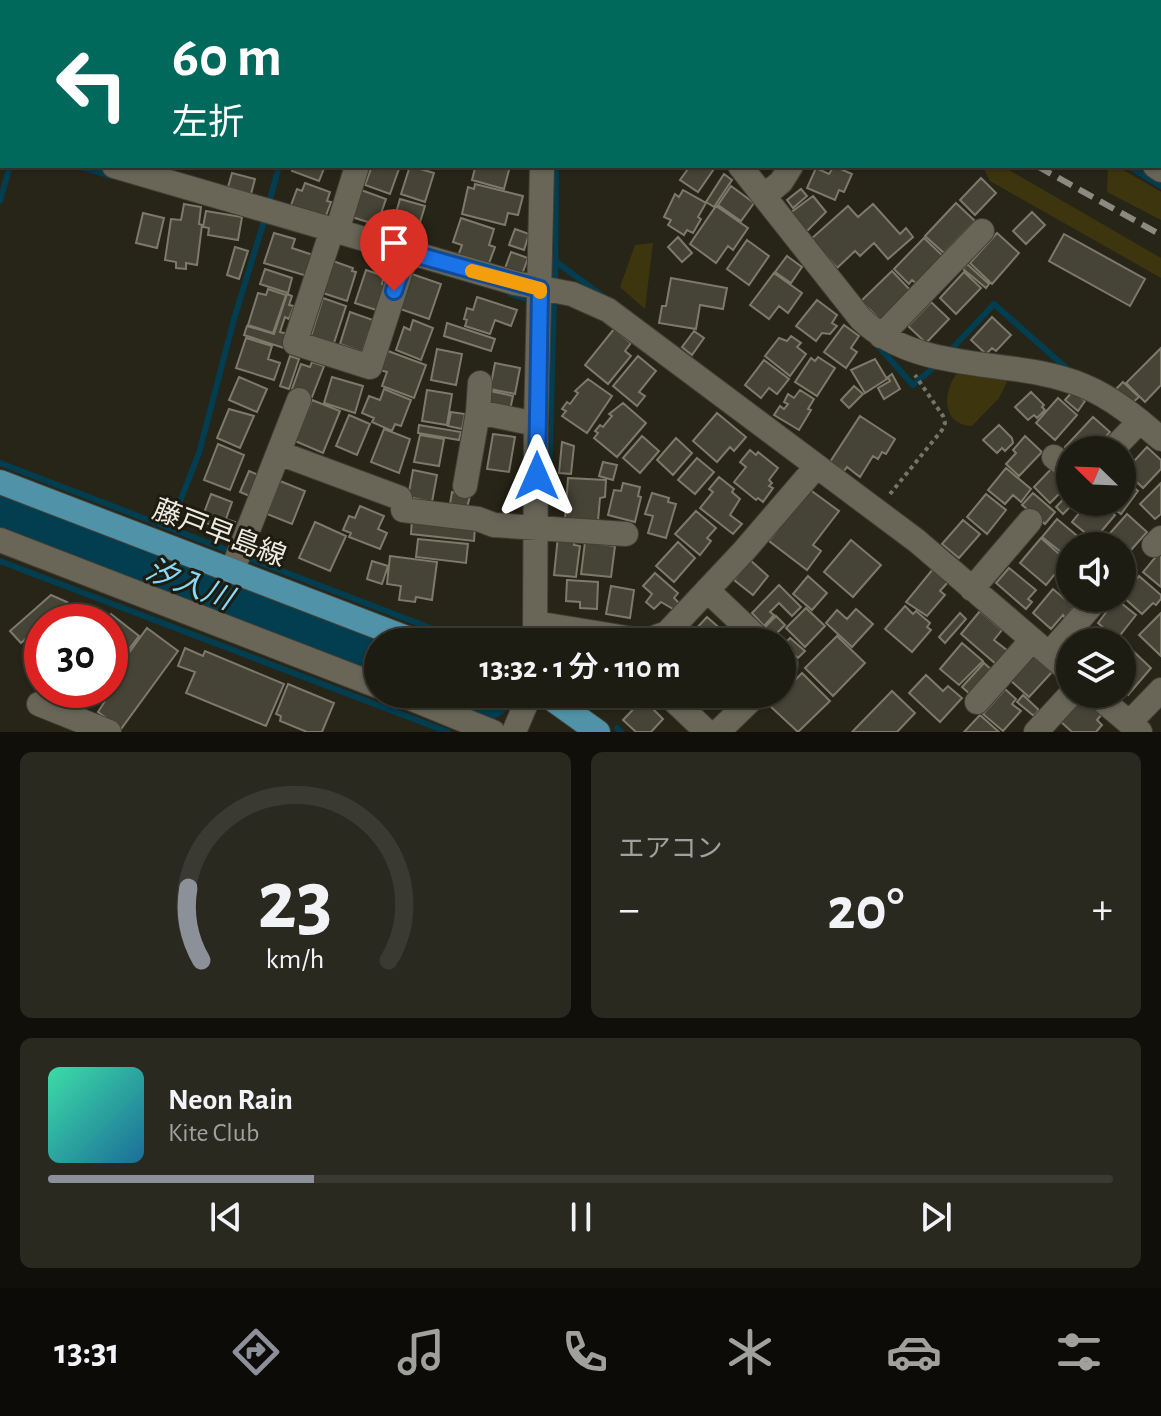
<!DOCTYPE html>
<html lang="ja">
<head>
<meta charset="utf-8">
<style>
	body { margin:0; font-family:"Alegreya Sans","Noto Sans JP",sans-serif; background:#2a2920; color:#f1f3f6; height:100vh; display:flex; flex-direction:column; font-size:30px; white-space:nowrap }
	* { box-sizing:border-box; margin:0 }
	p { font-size:26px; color:#a0a19f }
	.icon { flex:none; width:44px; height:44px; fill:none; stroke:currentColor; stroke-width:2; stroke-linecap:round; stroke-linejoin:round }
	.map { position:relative; height:732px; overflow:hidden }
	.drawer { display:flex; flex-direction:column; gap:20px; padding:20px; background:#100f0a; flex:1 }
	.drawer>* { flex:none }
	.guide { position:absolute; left:0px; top:0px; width:1162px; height:168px; box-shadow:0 2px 6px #0004,0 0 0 2px #3b3a32; background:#00695c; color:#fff; overflow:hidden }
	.needle { width:52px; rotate:293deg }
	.fabs { position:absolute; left:1056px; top:436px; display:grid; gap:16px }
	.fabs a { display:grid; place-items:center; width:80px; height:80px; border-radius:50%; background:#1d1c12; box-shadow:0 2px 6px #0004,0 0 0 2px #3b3a32; font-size:40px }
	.speed { position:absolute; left:24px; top:604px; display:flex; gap:16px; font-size:40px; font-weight:700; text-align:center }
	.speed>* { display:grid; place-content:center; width:104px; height:104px; border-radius:50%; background:#1d1c12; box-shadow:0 2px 6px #0004,0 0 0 2px #3b3a32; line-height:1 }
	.speed .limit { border:12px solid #d22; background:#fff; color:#111 }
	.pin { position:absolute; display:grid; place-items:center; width:68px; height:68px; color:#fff; margin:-82px -34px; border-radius:50% 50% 50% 0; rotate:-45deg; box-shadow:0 0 8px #0007 }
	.pin .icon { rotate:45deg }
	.me { position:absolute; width:88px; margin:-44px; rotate:0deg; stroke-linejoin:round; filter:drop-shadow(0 0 6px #0008) }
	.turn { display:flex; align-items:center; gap:28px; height:168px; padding:0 40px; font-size:36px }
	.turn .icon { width:104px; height:104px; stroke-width:2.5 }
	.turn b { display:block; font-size:56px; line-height:68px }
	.big { font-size:60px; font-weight:600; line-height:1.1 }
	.drawer .widget { flex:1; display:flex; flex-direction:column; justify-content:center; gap:12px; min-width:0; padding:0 28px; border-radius:12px; background:#2a2920 }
	.drawer .dial { align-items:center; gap:0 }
	.dial svg { height:208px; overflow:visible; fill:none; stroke:#3b3a32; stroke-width:7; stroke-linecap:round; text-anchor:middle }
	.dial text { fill:#f1f3f6; stroke:none }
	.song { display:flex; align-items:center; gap:24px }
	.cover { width:96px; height:96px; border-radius:12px; background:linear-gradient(135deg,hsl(160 70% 55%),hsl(200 70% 35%)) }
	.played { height:8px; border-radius:4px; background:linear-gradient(90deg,#8c9099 25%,#3b3a32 25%) }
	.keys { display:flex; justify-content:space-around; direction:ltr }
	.heat { display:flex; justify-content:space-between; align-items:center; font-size:44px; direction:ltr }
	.drawer .tiles { flex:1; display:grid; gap:20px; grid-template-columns:1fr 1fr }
	.widget:last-child { grid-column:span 2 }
	.trip { position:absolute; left:364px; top:628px; width:432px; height:80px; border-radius:40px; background:#1d1c12; box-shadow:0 2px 6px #0004,0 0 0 2px #3b3a32; font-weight:600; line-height:80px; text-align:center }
	.tab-bar { display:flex; height:128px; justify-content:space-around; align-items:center; background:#0c0b07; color:#a0a19f }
	.tab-bar .icon { width:56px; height:56px }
	.tab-bar .selected { color:#8c9099 }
	.tab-bar b { font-size:36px; color:#f1f3f6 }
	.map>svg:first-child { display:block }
	.green { fill:#3d350e }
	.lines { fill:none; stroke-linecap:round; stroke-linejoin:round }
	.stream { stroke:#023d50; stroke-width:6 }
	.river { stroke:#023d50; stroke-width:38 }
	.building { fill:#464436; stroke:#7d7a6b; stroke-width:2 }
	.minor-casing { stroke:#413f35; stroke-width:26 }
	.major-casing { stroke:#413f35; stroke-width:26 }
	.path { stroke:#767469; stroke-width:4; stroke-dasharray:4 4; stroke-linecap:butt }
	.minor { stroke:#696658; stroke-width:24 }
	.major { stroke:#5092a7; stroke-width:24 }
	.rail { stroke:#8c8a80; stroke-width:6; stroke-dasharray:16 8; stroke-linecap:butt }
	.route-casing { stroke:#114b97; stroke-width:20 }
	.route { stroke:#1a73e8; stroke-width:14 }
	.slow { stroke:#f59e0b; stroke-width:14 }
	.labels { text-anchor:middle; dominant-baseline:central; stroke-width:6; stroke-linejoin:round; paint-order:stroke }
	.street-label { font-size:28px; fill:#edebe3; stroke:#1e1b0f }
	.water-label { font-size:30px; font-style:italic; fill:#86d9fc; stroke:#1e1b0f }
</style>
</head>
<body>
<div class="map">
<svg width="1161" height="732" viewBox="0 0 1161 732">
	<rect width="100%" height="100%" fill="#272518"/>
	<path class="green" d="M982 166H1002L1161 258V278L990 181Z
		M1108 166H1117L1161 192V220L1107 192Z
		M653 243 645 309 620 287 635 245Z
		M958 372 1004 376 1007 382 999 398 972 426C940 424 943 390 958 372Z
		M0 522 378 666V679L0 532Z"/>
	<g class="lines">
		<path class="stream" d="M852 0 855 2
			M322 2 323 0
			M567 2 568 0
			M77 166 112 176
			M1128 166 1161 186
			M0 201 10 166
			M268 207 279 166
			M555 261 604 297
			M555 286 556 166
			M510 294 530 300
			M879 347 913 385 940 362
			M950 351 994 304 1072 373
			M0 463 232 552
			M549 483 554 298
			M170 527 199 453 234 319 265 218
			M243 556 446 634 472 642
			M0 561 448 732
			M617 728 621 732"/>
		<path class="river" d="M0 513 378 657
			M474 694 490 700"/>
	</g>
	<path class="building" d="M294 166H325L319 181 292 171Z
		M372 166 380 169 381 166H400L390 194 365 185Z
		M410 166 434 173 425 202 401 194Z
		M480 166H510L504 189 472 180 475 168 479 169Z
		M690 166H716L698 192 680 180Z
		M834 166 852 174 844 192 839 190 835 200 807 188 816 168 829 174Z
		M232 173 255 179 251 194 228 187Z
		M724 174 732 180 714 207 706 202Z
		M981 178 996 193 975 215 960 200Z
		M305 183 330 192 327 201 331 202 324 221 290 208 297 189 302 191Z
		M475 184 523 196 518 215 508 213 505 225 462 214 468 187 474 189Z
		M731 186 754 203 741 221 718 205Z
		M801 189 807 196 793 208 787 200Z
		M361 190 386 199 377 225 352 217Z
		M683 190 706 203 698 217 701 219 693 233 687 230 684 235 668 225 671 220 664 217 675 194 679 197Z
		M813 196 826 212 805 233 790 213Z
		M400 199 425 206 417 232 412 231 410 236 391 230Z
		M956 203 975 221 944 253 925 236Z
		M184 204 201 207 199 224 202 225 197 265 186 263V269L176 268V262L165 260 171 219 181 220Z
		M873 204 900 234 906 228 913 237 888 259 874 243 860 256 855 251 837 268 811 239 848 206 858 217Z
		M716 206 748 228 733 250 728 246 716 263 690 244Z
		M206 211 242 217 238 240 208 235 209 228 203 227Z
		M1032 212 1045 225 1026 244 1013 231Z
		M143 213 164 218 157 248 136 243Z
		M461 218 494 229 489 245 495 247 488 266 458 256 462 245 453 242Z
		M515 229 529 234 524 250 509 245Z
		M274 233 295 239 292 248 313 255 307 276 264 263Z
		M997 233 1019 253 992 284 970 263Z
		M1064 234 1145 279 1130 306 1049 261Z
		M678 237 692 253 682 262 668 247Z
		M924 238 946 259 919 286 912 280 909 284 894 269Z
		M747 240 769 256 749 285 727 269Z
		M235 247 248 251 239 279 227 275Z
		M511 252 528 258 521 277 504 271Z
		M787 256 802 267 791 283 775 272Z
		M333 261 353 268 352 271 356 272 347 301 323 293Z
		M967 264 989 284 986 288 963 269Z
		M265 269 292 278 288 293 260 284Z
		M366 270 384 276 382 284 387 286 379 311 355 303Z
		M892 271 912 292 882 322 861 301Z
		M964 272 981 288 956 314 940 298Z
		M774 273 802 293 788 313 779 306 769 319 750 305Z
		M412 274 441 284 429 319 400 309Z
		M671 278 727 288 723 309 700 305 696 329 659 323 662 306H666Z
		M268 289 286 295 273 333 248 325 258 293 266 295Z
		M287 294 292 296 289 305 294 306 289 319 285 317 280 332 292 335 287 349 244 335 247 326 274 334Z
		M477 297 517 310 511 326 495 320 490 334 465 326 467 320 464 319 467 308 473 310Z
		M323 298 346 306 334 343 311 336Z
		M817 300 837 315 832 323 837 326 830 334 822 333 816 341 796 326Z
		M931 302 949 319 926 343 908 326Z
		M350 312 373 320 362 352 340 344Z
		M992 317 1011 335 996 351 992 348 986 354 971 340Z
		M413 320 433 328 421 360 396 350 404 327 410 330Z
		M447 323 495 339 491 351 444 336Z
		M844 325 859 336 851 348 857 352 846 368 824 352Z
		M614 329 631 343 625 351 631 356 608 384 585 365Z
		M694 331 704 338 692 355 682 347Z
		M791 336 801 343 797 347 806 354 790 376 765 356 779 338 787 341Z
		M246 338 272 346 268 359 280 363 274 380 236 368Z
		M1161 348V385L1145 402 1126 383Z
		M437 349 462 354 456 385 431 380Z
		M388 351 426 365 414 398 382 386 387 372 380 370Z
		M290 356 299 359 289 389 280 386Z
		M638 356 656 371 639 392 645 396 637 406 613 386Z
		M818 357 835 368 817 396 795 382 811 358 815 361Z
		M875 359 887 379 865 393 851 370Z
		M764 360 789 379 777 394 769 388 761 398 745 385Z
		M312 362 324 366 312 397 292 389 301 364 310 367Z
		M495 363 520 368 515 394 490 389Z
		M892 374 900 389 884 399 878 388 890 381 888 377Z
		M239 377 267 389 257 412 229 400Z
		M332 377 363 386 355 413 324 403Z
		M588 379 612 396 587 433 562 416 566 411 562 409 567 402 570 404 578 393 575 391Z
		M1123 382 1139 397 1131 404 1116 389Z
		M854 386 863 394 849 408 841 400Z
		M384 389 411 400 401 426 395 424 392 431 372 422 374 418 362 413 369 396 380 400Z
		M427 390 452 394 447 425 422 421Z
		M800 390 814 399 808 409 811 410 799 430 774 415 780 406 784 409 788 404 784 402 788 394 794 398Z
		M490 391 513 396 510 410 494 407 488 400Z
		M1073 391 1085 401 1078 411 1065 400Z
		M1031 392 1044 405 1042 407 1045 410 1037 418 1034 415 1028 420 1015 407Z
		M1058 398 1077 415 1055 440 1036 423Z
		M312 400 340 411 323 453 295 441Z
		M623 403 646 423 617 457 594 438 598 433 595 431 600 425 603 427 612 416 609 414Z
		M229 409 254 416 240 448 217 438Z
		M451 412 465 414 462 429 448 426Z
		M717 413 746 437 734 451 730 447 717 462 693 441Z
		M349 415 370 424 357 455 336 446Z
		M860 416 895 439 886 454 882 452 878 459 873 456 860 477 847 467 844 471 830 462Z
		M1093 417 1110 432 1093 450 1070 452 1065 447Z
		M419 425 461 432 459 440 418 433Z
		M999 425 1012 438 1013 443 1005 451 1002 448 997 453 983 440Z
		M384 429 410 439 399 473 371 462Z
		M493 434 515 437 509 472 487 469Z
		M420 435 444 439 439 466 414 462Z
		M642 436 659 451 640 473 623 458Z
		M1025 436 1042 452 1019 476 1006 464 1016 453 1013 450Z
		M676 438 692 453 673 475 657 460Z
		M562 442 574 446 571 474 559 473Z
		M218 444 244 455 230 490 204 480Z
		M1147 447 1161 460V469L1143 488 1125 471Z
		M750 450 756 455 758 452 778 468 769 480 772 483 769 486 773 488 763 502 758 498 756 500 734 482 746 467 740 462Z
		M697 458 714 472 695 494 678 480Z
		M603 462 617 465 613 480 599 476Z
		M1054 466 1070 483 1050 503 1034 487Z
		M1006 468 1031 489 1021 502 1013 495 1005 504 988 490Z
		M413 470 437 475 432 502 408 497Z
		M249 471 263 477 254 498 240 492Z
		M719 477 734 489 732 492 740 499 730 515 742 524 733 534 700 508 713 492 709 489Z
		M568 478 606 480 605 497 600 498 598 521 565 519Z
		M1122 478 1138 491 1121 514 1105 502H1122Z
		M280 481 305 491 292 524 267 514Z
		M623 483 640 487 638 496 641 497 635 522 608 515 614 490 621 491Z
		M1161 483V514L1155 519 1140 504Z
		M809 489 839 511 813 545 821 551 807 570 769 541Z
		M452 492 470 496 467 508 450 504Z
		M1070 492V502H1075L1063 514 1056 507Z
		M652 493 669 498 668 502 676 504 666 538 648 533 653 516 645 514Z
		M1033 493 1055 512 1045 524 1022 505Z
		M211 494 232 502 226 519 235 522 231 533 201 521Z
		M986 494 1006 510 987 534 967 517Z
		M1088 502 1097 510 1102 504 1115 515 1094 540 1072 522Z
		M360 506 384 516 378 529 387 533 380 549 349 537 351 533 343 530 349 516 355 518Z
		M696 511 716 528 707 538 711 541 700 555 675 534Z
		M1127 514 1147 532 1124 558 1122 546H1111L1104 540Z
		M412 519 475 527 474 541 411 534Z
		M1057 519 1081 539 1075 546H1070L1066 556 1042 537Z
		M963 520 980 534 959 558 942 544Z
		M315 522 346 536 330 571 299 558Z
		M558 536 575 538 574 545 580 546 576 577 554 575Z
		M1041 538 1066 560 1046 585 1020 563Z
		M418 539 468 544 466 563 416 557Z
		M851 540 881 565 853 597 824 572Z
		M585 542 615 546 611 577 581 574Z
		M678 542 695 558 674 582 656 566Z
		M1158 554 1161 556V587L1143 572Z
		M390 556 437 562 432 600 416 597 415 602 399 600 401 586 387 584Z
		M750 560 768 576 753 595 734 580Z
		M372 561 388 566 382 584 367 579Z
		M1009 568 1036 590 1028 599 1032 602 1026 609 996 583Z
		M933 569 948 582 940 591 945 595 927 616 906 602Z
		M655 573 678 593 674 598 679 603 673 609 661 602 654 609 646 602 652 594 643 586Z
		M808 576 827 593 812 610 793 594Z
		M1139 576 1161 595V599L1156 605 1153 603 1142 614 1122 596Z
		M567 580 598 582 597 609 580 608V602L566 601Z
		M779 585 801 607 792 616 779 603 770 612 774 615 764 626 752 613Z
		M611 586 634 590 630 618 606 614Z
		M1053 589 1074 607 1065 618 1063 615 1051 629 1033 613Z
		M51 595 67 602 21 643 10 631Z
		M1116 599 1136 615 1117 639 1098 623Z
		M905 606 913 614 916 611 930 623 927 627 931 630 912 652 885 629Z
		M806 608 825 626 805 647 786 628Z
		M856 609 873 624 852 647 826 623 837 610 847 619Z
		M980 611 1002 630 994 640 1008 651 997 665 961 634Z
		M960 613 966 619 945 643 939 637Z
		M1161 613V656L1139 635Z
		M111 614 139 636 110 674V622H105Z
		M776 616 785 625 774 636 765 627Z
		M707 617 723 631 713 642H694L685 634 692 627 695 630Z
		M147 628 178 651 121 729 98 712 105 701 98 696 102 690H110V679Z
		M837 636 865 663 833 696 805 668Z
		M790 638 805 651 798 658 783 645Z
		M962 643 983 661 959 685 940 669Z
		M185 648 203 656 205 651 284 684 266 726 186 693 195 672 178 666Z
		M1133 651 1151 668 1128 695 1122 690V664Z
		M1032 655 1052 672 1029 697 1010 680Z
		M984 663 993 671 971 695 962 687Z
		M802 673 830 701 798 732 770 706Z
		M926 675 943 691 948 686 962 698 940 722 909 693Z
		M288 684 334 703 322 732H307L280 721 281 716 276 714Z
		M1005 689 1016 699 1012 704 1021 711 1003 731 983 714Z
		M892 691 915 713 897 732H852Z
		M728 694 717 706 711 701 703 709 688 695Z
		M1023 695 1039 710 1034 716 1017 702Z
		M1083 695 1103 713 1097 720 1102 725 1096 732H1072L1060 721Z
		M643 699 663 719 651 732H636L623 720Z
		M980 715 999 732H964Z"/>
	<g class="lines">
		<g class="minor-casing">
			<path id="minor" d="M430 0 436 2
				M522 0 526 2
				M607 0 609 2
				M879 0 882 2
				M58 2 59 0
				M149 2 150 0
				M549 2V0
				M1041 2 1042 0
				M0 133H2
				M114 166 515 283 572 294 608 310 917 541 1070 672
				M740 166 861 319C920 376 1013 356 1084 386 1113 398 1138 419 1161 439
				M1155 166 1161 170
				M764 196 781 182 791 166
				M332 230 295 343 370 367 407 252
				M337 231 357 166
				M881 336 982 231
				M478 412 536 424
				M1112 450 1140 421
				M279 453 400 498
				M1054 457 1070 470
				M465 486 478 412 480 383
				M403 510 478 519 494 525 626 534
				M0 540 378 686
				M1154 545 1161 538
				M232 571 299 400
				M972 589 1030 521
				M707 590 762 642
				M535 623 645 641 667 633 743 552 816 467
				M535 642 536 424 542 166
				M1049 654 1098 598
				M782 661 786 665 782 669
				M400 694 493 732
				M667 694 707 732
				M1095 694 1140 732
				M977 702 1032 640
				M39 704 109 732
				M1129 723 1161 690
				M514 732 530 694
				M718 732 757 694
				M1036 732 1071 694"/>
		</g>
		<g class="major-casing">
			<path id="major" d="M0 482 417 642
				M545 694 598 732"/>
		</g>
		<path class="path" d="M311 2 312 0
			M890 494 942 430 945 423 943 416 915 375"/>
		<use href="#minor" class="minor"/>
		<use href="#major" class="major"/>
		<path class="rail" d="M748 0 751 2
			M1037 166 1161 235"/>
	</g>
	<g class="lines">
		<g class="route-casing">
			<path id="route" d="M394 291 407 252 540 289 537 476"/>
		</g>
		<use href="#route" class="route"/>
		<path class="slow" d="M472 271 540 289V292"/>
	</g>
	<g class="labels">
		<g class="street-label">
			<text transform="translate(219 534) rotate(21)">藤戸早島線</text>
		</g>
		<g class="water-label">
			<text transform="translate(189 585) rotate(21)">汐入川</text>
		</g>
	</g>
</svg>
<div class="fabs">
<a><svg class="needle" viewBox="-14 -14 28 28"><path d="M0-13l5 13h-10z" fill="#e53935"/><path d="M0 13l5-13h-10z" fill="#a0a19f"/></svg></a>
<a><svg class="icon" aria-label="sound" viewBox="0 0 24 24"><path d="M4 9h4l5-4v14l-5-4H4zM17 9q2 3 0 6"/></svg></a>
<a><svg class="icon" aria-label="layers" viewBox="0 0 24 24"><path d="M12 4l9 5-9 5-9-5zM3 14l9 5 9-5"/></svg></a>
</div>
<div class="speed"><div class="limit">30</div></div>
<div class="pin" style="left:394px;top:291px;background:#d93025"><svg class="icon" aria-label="arrive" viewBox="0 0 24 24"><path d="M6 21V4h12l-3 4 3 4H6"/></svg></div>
<svg class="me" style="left:537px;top:476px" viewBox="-20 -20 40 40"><path d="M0-17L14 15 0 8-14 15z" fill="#1a73e8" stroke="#fff" stroke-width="4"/></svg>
<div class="trip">13:32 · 1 分 · 110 m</div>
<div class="guide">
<div class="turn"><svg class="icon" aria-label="left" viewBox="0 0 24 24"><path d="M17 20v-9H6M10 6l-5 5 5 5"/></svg><div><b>60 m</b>左折</div></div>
</div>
</div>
<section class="drawer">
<div class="tiles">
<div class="widget dial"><svg viewBox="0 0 100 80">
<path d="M14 69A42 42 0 1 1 86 69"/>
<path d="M14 69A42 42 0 0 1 9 41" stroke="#8c9099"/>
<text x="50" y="56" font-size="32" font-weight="700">23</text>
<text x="50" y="72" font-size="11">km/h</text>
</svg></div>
<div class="widget"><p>エアコン</p>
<div class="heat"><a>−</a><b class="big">20°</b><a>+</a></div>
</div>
<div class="widget">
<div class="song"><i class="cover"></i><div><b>Neon Rain</b><p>Kite Club</p></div></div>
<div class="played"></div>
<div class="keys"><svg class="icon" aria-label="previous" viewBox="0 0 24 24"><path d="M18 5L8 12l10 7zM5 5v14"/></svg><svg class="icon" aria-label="pause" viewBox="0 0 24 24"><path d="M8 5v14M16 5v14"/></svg><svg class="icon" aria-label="next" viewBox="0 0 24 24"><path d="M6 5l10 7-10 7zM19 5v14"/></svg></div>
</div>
</div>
</section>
<nav class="tab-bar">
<b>13:31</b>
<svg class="icon selected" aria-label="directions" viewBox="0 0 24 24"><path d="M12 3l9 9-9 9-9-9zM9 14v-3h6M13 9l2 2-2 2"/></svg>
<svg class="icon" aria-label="music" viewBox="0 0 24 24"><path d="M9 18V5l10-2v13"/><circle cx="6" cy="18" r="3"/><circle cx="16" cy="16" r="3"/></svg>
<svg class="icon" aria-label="phone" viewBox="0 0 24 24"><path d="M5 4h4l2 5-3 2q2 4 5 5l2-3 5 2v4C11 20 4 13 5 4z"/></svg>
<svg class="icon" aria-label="climate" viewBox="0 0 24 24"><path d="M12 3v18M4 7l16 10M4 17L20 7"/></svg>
<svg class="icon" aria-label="car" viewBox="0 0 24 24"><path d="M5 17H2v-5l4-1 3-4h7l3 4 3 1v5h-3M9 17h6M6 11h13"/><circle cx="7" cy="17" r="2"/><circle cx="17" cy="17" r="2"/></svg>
<svg class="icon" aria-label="filters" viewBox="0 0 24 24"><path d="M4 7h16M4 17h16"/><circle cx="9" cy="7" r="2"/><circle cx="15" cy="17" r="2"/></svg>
</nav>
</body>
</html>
